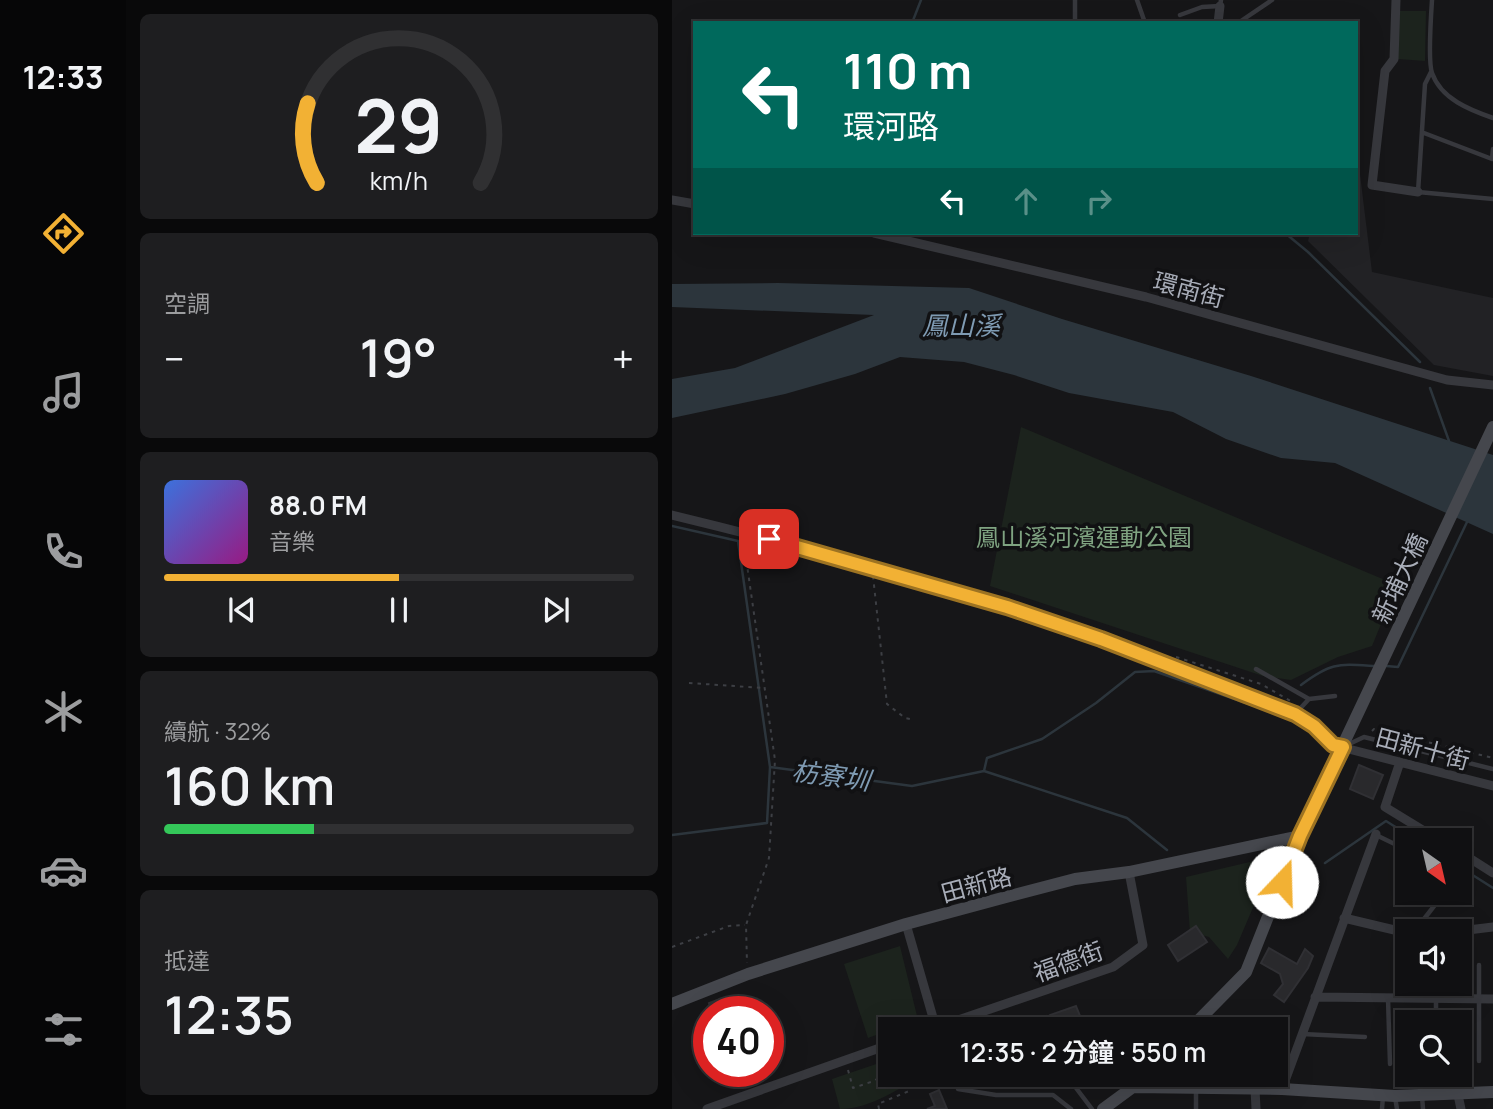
<!DOCTYPE html>
<html lang="zh-TW">
<head>
<meta charset="utf-8">
<style>
	body { margin:0; font-family:Manrope,"Noto Sans TC",sans-serif; background:#1e1e20; color:#f1f3f6; height:100vh; display:flex; flex-direction:column; font-size:26px; white-space:nowrap }
	* { box-sizing:border-box; margin:0 }
	p { font-size:23px; color:#9c9d9f }
	.icon { flex:none; width:38px; height:38px; fill:none; stroke:currentColor; stroke-width:2; stroke-linecap:round; stroke-linejoin:round }
	.map { position:relative; flex:1; overflow:hidden }
	.details { display:flex; flex-direction:column; gap:14px; padding:14px; background:#09090a; width:546px }
	.details>* { flex:none }
	.top-card { position:absolute; left:21px; top:21px; width:665px; height:214px; border-radius:0px; box-shadow:0 7px 28px #0002,0 0 0 2px #303032; background:#00695c; color:#fff; overflow:hidden }
	.needle { width:46px; rotate:146deg }
	.controls { position:absolute; left:723px; top:828px; display:grid; gap:14px }
	.controls a { display:grid; place-items:center; width:77px; height:77px; border-radius:0px; background:#101012; box-shadow:0 7px 28px #0002,0 0 0 2px #303032; font-size:35px }
	.speed { position:absolute; left:21px; top:996px; display:flex; gap:14px; font-size:35px; font-weight:700; text-align:center }
	.speed>* { display:grid; place-content:center; width:91px; height:91px; border-radius:50%; background:#101012; box-shadow:0 7px 28px #0002,0 0 0 2px #303032; line-height:1 }
	.speed .limit { border:10px solid #d22; background:#fff; color:#111 }
	.pin { position:absolute; display:grid; place-items:center; width:60px; height:60px; color:#fff; margin:-30px; border-radius:14px; box-shadow:0 4px 10px #0006 }
	.me { position:absolute; width:77px; margin:-38px; rotate:21deg; stroke-linejoin:round; filter:drop-shadow(0 0 5px #0008) }
	.turn { display:flex; align-items:center; gap:24px; height:147px; padding:0 35px; font-size:32px }
	.turn .icon { width:91px; height:91px; stroke-width:2.5 }
	.turn b { display:block; font-size:49px; line-height:60px }
	.lanes { display:flex; align-items:center; height:66px; padding:0 35px; background:#0003; justify-content:center; gap:35px; direction:ltr }
	.lanes .off { opacity:.35 }
	.big { font-size:52px; font-weight:600; line-height:1.1 }
	.details .tile { flex:1; display:flex; flex-direction:column; justify-content:center; gap:10px; min-width:0; padding:0 24px; border-radius:10px; background:#1e1e20 }
	.details .dial { align-items:center; gap:0 }
	.dial svg { height:182px; overflow:visible; fill:none; stroke:#303032; stroke-width:7; stroke-linecap:round; text-anchor:middle }
	.dial text { fill:#f1f3f6; stroke:none }
	.song { display:flex; align-items:center; gap:21px }
	.cover { width:84px; height:84px; border-radius:10px; background:linear-gradient(135deg,hsl(220 70% 55%),hsl(310 70% 35%)) }
	.played { height:7px; border-radius:4px; background:linear-gradient(90deg,#f2b134 50%,#303032 50%) }
	.keys { display:flex; justify-content:space-around; direction:ltr }
	.heat { display:flex; justify-content:space-between; align-items:center; font-size:38px; direction:ltr }
	.charge { height:10px; border-radius:5px; background:linear-gradient(90deg,#34c759 32%,#303032 0) }
	.trip { position:absolute; left:206px; top:1017px; width:410px; height:70px; border-radius:0px; background:#101012; box-shadow:0 7px 28px #0002,0 0 0 2px #303032; font-weight:600; line-height:70px; text-align:center }
	main { display:flex; flex:1; min-height:0 }
	.tab-bar { display:flex; flex-direction:column; width:126px; justify-content:space-around; align-items:center; background:#060607; color:#9c9d9f }
	.tab-bar .icon { width:49px; height:49px }
	.tab-bar .on { color:#f2b134 }
	.tab-bar b { font-size:32px; color:#f1f3f6 }
	.map>svg:first-child { display:block }
	.built { fill:#222225 }
	.green { fill:#1c231d }
	.water { fill:#2c353c }
	.lines { fill:none; stroke-linecap:round; stroke-linejoin:round }
	.stream { stroke:#2c353c; stroke-width:2.5 }
	.building { fill:#29292c; stroke:#303034; stroke-width:2 }
	.path { stroke:#3d3f44; stroke-width:2; stroke-dasharray:3.5 5; stroke-linecap:butt }
	.lane { stroke:#37383d; stroke-width:4.5 }
	.street { stroke:#37383d; stroke-width:9 }
	.secondary { stroke:#45474d; stroke-width:12 }
	.route-casing { stroke:#9d7322; stroke-width:18 }
	.route { stroke:#f2b134; stroke-width:12 }
	.labels { text-anchor:middle; dominant-baseline:central; stroke-width:7; stroke-linejoin:round; paint-order:stroke }
	.street-label { font-size:24px; fill:#a8adb8; stroke:#111113 }
	.park-label { font-size:24px; fill:#7fa381; stroke:#111113 }
	.water-label { font-size:26px; font-style:italic; fill:#7f9bb3; stroke:#111113 }
</style>
</head>
<body>
<main>
<nav class="tab-bar">
<b>12:33</b>
<svg class="icon on" aria-label="directions" viewBox="0 0 24 24"><path d="M12 3l9 9-9 9-9-9zM9 14v-3h6M13 9l2 2-2 2"/></svg>
<svg class="icon" aria-label="music" viewBox="0 0 24 24"><path d="M9 18V5l10-2v13"/><circle cx="6" cy="18" r="3"/><circle cx="16" cy="16" r="3"/></svg>
<svg class="icon" aria-label="phone" viewBox="0 0 24 24"><path d="M5 4h4l2 5-3 2q2 4 5 5l2-3 5 2v4C11 20 4 13 5 4z"/></svg>
<svg class="icon" aria-label="climate" viewBox="0 0 24 24"><path d="M12 3v18M4 7l16 10M4 17L20 7"/></svg>
<svg class="icon" aria-label="car" viewBox="0 0 24 24"><path d="M5 17H2v-5l4-1 3-4h7l3 4 3 1v5h-3M9 17h6M6 11h13"/><circle cx="7" cy="17" r="2"/><circle cx="17" cy="17" r="2"/></svg>
<svg class="icon" aria-label="filters" viewBox="0 0 24 24"><path d="M4 7h16M4 17h16"/><circle cx="9" cy="7" r="2"/><circle cx="15" cy="17" r="2"/></svg>
</nav>
<section class="details">
<div class="tile dial"><svg viewBox="0 0 100 80">
<path d="M14 69A42 42 0 1 1 86 69"/>
<path d="M14 69A42 42 0 0 1 10 34" stroke="#f2b134"/>
<text x="50" y="56" font-size="32" font-weight="700">29</text>
<text x="50" y="72" font-size="11">km/h</text>
</svg></div>
<div class="tile"><p>空調</p>
<div class="heat"><a>−</a><b class="big">19°</b><a>+</a></div>
</div>
<div class="tile">
<div class="song"><i class="cover"></i><div><b>88.0 FM</b><p>音樂</p></div></div>
<div class="played"></div>
<div class="keys"><svg class="icon" aria-label="previous" viewBox="0 0 24 24"><path d="M18 5L8 12l10 7zM5 5v14"/></svg><svg class="icon" aria-label="pause" viewBox="0 0 24 24"><path d="M8 5v14M16 5v14"/></svg><svg class="icon" aria-label="next" viewBox="0 0 24 24"><path d="M6 5l10 7-10 7zM19 5v14"/></svg></div>
</div>
<div class="tile"><p>續航 · 32%</p><b class="big">160 km</b><div class="charge"></div></div>
<div class="tile"><p>抵達</p><b class="big">12:35</b></div>
</section>
<div class="map">
<svg width="821" height="1109" viewBox="0 0 821 1109">
	<rect width="100%" height="100%" fill="#161618"/>
	<path class="built" d="M684 166H687L700 272 821 298V376L762 365 636 241 638 233H684Z"/>
	<path class="green" d="M726 11H754L753 61 726 59Z
		M349 427 725 585 700 646 666 657 619 680 591 676 318 586Z
		M603 856 565 945 556 959 537 937 518 932 514 877Z
		M228 946 246 1020 196 1038 172 964Z
		M219 1059V1074L256 1075C227 1086 201 1109 168 1109L160 1079Z"/>
	<path class="water" d="M106 283 297 288 390 319 579 376 821 455V534L663 463 609 458 554 439 501 412 397 393 342 375 292 362 228 357 183 374 113 394 0 418V379L63 368 202 315 0 307V284Z"/>
	<g class="lines">
		<path class="stream" d="M240 23 249 0
			M613 233 636 252 748 362
			M758 388 777 441
			M0 526 66 541 98 767 95 823 0 835
			M714 666 726 667 795 522
			M629 685C660 662 666 664 704 666
			M98 767 240 786 312 771 455 818 495 850
			M312 771 315 758 370 739 424 703 463 672 482 671 597 711
			M653 863 714 821 744 840
			M788 867 821 888"/>
	</g>
	<path class="building" d="M687 765 711 775 701 799 678 789Z
		M524 926 535 942 506 961 496 945Z
		M597 948 625 964 633 949 641 956 636 968 612 1002 602 995 611 984 608 974 589 963Z
		M51 998 56 1011 71 1006 73 1012H40L37 1003Z
		M404 1006 408 1016 405 1017 407 1023 403 1024 405 1029H383L378 1015Z
		M374 1016 379 1029H350L349 1025Z
		M267 1090 275 1109H255L263 1106 258 1094Z"/>
	<g class="lines">
		<path class="path" d="M72 544 103 760 97 858 74 925 75 963
			M201 576 215 704 233 718 238 719
			M504 657 589 684 622 703
			M17 683 92 688
			M700 731 702 729 821 758
			M0 947 57 926 73 925
			M176 1070 181 1088 202 1081 219 1069
			M231 1074 233 1079
			M207 1109 206 1104 237 1091"/>
		<path class="lane" d="M465 0 472 20
			M760 0C759 15 756 62 760 73 769 99 798 110 821 118
			M508 15 530 7 548 6 549 0
			M403 23V0
			M566 23 600 0
			M759 72 753 84 746 192 821 199
			M752 133 820 159
			M820 159 821 149
			M584 669 637 699 663 696
			M623 714 637 699
			M675 745 692 737 821 769
			M704 835 735 850
			M749 931 752 919 773 892
			M807 965V1061
			M750 984V998
			M716 998 718 1064
			M764 1022V1000
			M630 1034 693 1037
			M546 1074V1087
			M398 1080 420 1109
			M286 1089 324 1095H381L399 1109
			M524 1089V1109
			M750 1096 751 1109
			M723 1097 725 1109
			M710 1109 711 1096"/>
		<path class="street" d="M724 0 722 59 713 71 700 185 746 192
			M546 23 548 6
			M0 200 23 204
			M202 233 474 297 775 380 821 385
			M0 515C112 542 223 573 333 607 432 637 527 677 623 714L642 726 661 745 821 786
			M728 762 713 807 767 840
			M788 852 821 873
			M672 918 735 933
			M234 924 264 1028
			M788 931 821 927
			M643 997 821 999
			M260 1029 441 967 471 945 457 872
			M583 1089 584 1109
			M610 1089 704 834
			M786 1095 789 1109
			M35 1109 219 1044"/>
		<path class="secondary" d="M0 1004 76 974 234 924 334 897 403 879 457 872 628 836
			M518 1029 574 972 628 836 821 427
			M461 1087 610 1089 723 1096 821 1092
			M431 1109 461 1087 474 1074"/>
	</g>
	<g class="lines">
		<g class="route-casing">
			<path id="route" d="M97 539 335 607 429 639 623 714 642 726 661 745 671 747 628 836 610 882"/>
		</g>
		<use href="#route" class="route"/>
	</g>
	<g class="labels">
		<g class="street-label">
			<text transform="translate(517 289) rotate(15)">環南街</text>
			<text transform="translate(727 578) rotate(-65)">新埔大橋</text>
			<text transform="translate(751 748) rotate(15)">田新十街</text>
			<text transform="translate(304 884) rotate(-15)">田新路</text>
			<text transform="translate(396 961) rotate(-20)">福德街</text>
		</g>
		<g class="park-label">
			<text x="412" y="536">鳳山溪河濱運動公園</text>
		</g>
		<g class="water-label">
			<text x="289" y="325">鳳山溪</text>
			<text transform="translate(159 775) rotate(8)">枋寮圳</text>
		</g>
	</g>
</svg>
<div class="controls">
<a><svg class="needle" viewBox="-14 -14 28 28"><path d="M0-13l5 13h-10z" fill="#e53935"/><path d="M0 13l5-13h-10z" fill="#9c9d9f"/></svg></a>
<a><svg class="icon" aria-label="sound" viewBox="0 0 24 24"><path d="M4 9h4l5-4v14l-5-4H4zM17 9q2 3 0 6"/></svg></a>
<a><svg class="icon" aria-label="search" viewBox="0 0 24 24"><circle cx="10" cy="10" r="6"/><path d="M15 15l6 6"/></svg></a>
</div>
<div class="speed"><div class="limit">40</div></div>
<div class="pin" style="left:97px;top:539px;background:#d93025"><svg class="icon" aria-label="arrive" viewBox="0 0 24 24"><path d="M6 21V4h12l-3 4 3 4H6"/></svg></div>
<svg class="me" style="left:610px;top:882px" viewBox="-20 -20 40 40"><circle r="19" fill="#fff"/><path d="M0-13L10 11 0 6-10 11z" fill="#f2b134"/></svg>
<div class="trip">12:35 · 2 分鐘 · 550 m</div>
<div class="top-card">
<div class="turn"><svg class="icon" aria-label="left" viewBox="0 0 24 24"><path d="M17 20v-9H6M10 6l-5 5 5 5"/></svg><div><b>110 m</b>環河路</div></div>
<div class="lanes"><svg class="icon" aria-label="left" viewBox="0 0 24 24"><path d="M17 20v-9H6M10 6l-5 5 5 5"/></svg><svg class="icon off" aria-label="ahead" viewBox="0 0 24 24"><path d="M12 20V5M6 11l6-6 6 6"/></svg><svg class="icon off" aria-label="right" viewBox="0 0 24 24"><path d="M7 20v-9h11M14 6l5 5-5 5"/></svg></div>
</div>
</div>
</main>
</body>
</html>
